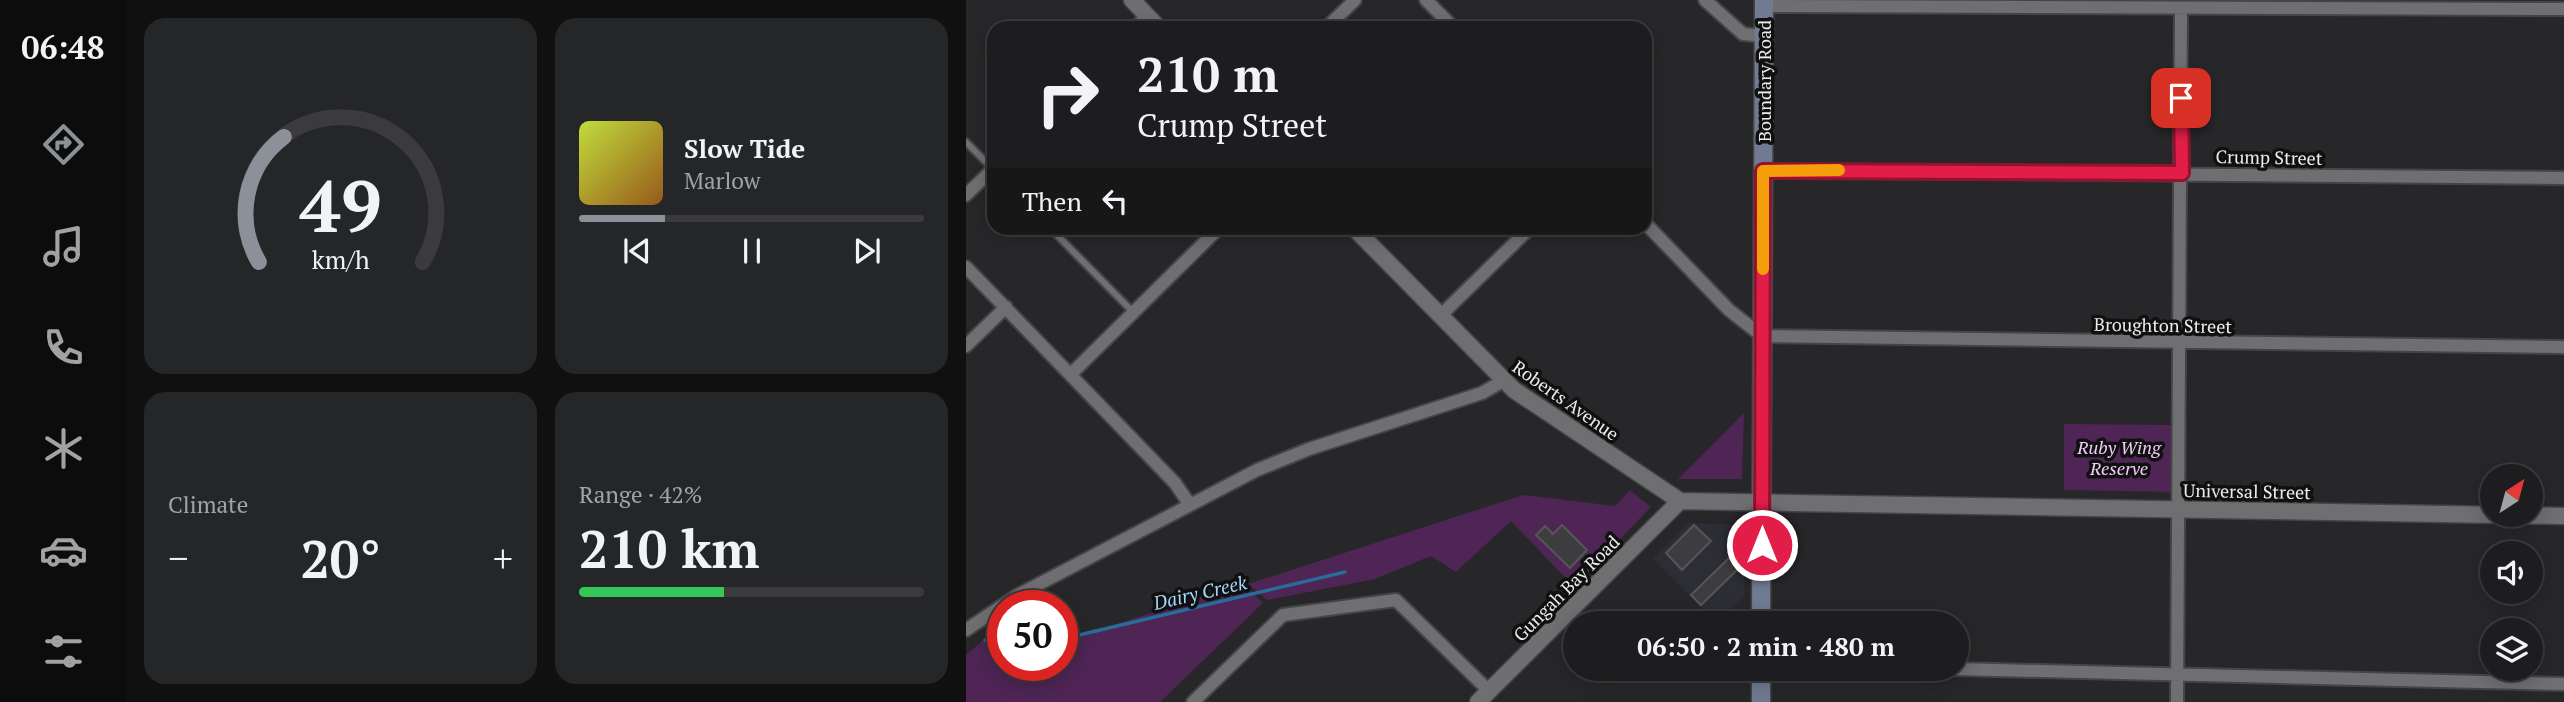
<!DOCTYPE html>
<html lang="en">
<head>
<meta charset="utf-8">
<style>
	body { margin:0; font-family:"PT Serif",serif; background:#252628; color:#f1f3f6; height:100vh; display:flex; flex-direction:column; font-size:26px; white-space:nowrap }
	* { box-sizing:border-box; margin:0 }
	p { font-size:23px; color:#a0a2a4 }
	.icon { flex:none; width:38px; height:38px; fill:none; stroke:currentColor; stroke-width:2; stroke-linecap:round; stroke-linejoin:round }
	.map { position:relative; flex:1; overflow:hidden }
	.side { display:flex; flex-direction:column; gap:18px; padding:18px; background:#101011; width:840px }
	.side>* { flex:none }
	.banner { position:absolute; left:21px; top:21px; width:665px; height:214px; border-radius:21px; box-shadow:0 4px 18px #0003,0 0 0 2px #3b3b3d; background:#1d1d1f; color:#f1f3f6; overflow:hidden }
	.needle { width:46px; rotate:36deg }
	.fabs { position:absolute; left:1514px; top:464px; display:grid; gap:14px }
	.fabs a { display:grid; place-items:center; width:63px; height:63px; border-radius:50%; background:#1d1d1f; box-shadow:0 4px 18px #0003,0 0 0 2px #3b3b3d; font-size:35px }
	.speed { position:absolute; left:21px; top:590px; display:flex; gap:14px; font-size:35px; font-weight:700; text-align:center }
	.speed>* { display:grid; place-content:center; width:91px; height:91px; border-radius:50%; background:#1d1d1f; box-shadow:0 4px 18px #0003,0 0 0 2px #3b3b3d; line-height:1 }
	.speed .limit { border:10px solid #d22; background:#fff; color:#111 }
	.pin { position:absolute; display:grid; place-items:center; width:60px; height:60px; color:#fff; margin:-30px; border-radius:14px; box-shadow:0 4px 10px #0006 }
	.me { position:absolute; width:77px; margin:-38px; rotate:0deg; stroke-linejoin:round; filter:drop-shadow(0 0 5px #0008) }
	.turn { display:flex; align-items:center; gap:24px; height:147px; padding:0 35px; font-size:32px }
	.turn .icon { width:91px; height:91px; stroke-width:2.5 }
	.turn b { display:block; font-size:49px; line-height:60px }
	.then { display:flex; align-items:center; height:66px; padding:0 35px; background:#0003; gap:14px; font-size:26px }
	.big { font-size:52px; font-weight:700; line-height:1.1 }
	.side .tile { flex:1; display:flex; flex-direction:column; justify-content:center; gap:10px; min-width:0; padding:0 24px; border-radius:21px; background:#252628 }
	.side .dial { align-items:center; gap:0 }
	.dial svg { height:182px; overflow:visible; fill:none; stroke:#3b3b3d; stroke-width:7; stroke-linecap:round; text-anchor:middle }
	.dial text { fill:#f1f3f6; stroke:none }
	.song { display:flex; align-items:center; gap:21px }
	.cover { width:84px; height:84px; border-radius:10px; background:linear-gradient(135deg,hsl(70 70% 55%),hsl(30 70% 35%)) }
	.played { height:7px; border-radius:4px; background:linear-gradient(90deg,#8c9099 25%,#3b3b3d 25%) }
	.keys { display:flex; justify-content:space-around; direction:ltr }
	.heat { display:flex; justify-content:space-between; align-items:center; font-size:38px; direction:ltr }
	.charge { height:10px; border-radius:5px; background:linear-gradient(90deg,#34c759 42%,#3b3b3d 0) }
	.side .tiles { flex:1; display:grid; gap:18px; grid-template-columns:repeat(2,1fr) }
	.trip { position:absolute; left:597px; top:611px; width:406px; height:70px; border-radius:35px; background:#1d1d1f; box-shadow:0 4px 18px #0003,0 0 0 2px #3b3b3d; font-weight:700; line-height:70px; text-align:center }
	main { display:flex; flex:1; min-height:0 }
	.dock { display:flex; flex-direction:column; width:126px; justify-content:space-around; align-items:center; background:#0c0c0c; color:#a0a2a4 }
	.dock .icon { width:49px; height:49px }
	.dock .selected { color:#8c9099 }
	.dock b { font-size:32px; color:#f1f3f6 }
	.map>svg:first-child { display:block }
	.built { fill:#2d2d35 }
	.green { fill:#4e2555 }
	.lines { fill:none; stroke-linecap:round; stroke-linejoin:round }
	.stream { stroke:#286c99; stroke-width:3.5 }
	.building { fill:#3d3d3f; stroke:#565658; stroke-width:2 }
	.service-casing { stroke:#454547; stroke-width:10 }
	.minor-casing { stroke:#454547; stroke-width:16 }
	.tertiary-casing { stroke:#454547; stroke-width:19 }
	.secondary-casing { stroke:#454547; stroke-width:21 }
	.service { stroke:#6f6f72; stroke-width:6 }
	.minor { stroke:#6f6f72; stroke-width:12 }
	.tertiary { stroke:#6f6f72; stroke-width:16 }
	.secondary { stroke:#707b92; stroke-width:18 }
	.route-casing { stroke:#92132f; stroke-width:18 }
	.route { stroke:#e11d48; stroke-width:12 }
	.slow { stroke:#f59e0b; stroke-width:12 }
	.labels { text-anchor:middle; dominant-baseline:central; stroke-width:7; stroke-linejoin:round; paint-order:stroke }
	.street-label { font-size:18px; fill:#ececed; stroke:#101011 }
	.park-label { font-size:18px; font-style:italic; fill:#f4cbfa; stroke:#101011 }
	.water-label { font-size:19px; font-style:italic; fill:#a3d7ff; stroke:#101011 }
</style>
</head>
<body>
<main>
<nav class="dock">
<b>06:48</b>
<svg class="icon selected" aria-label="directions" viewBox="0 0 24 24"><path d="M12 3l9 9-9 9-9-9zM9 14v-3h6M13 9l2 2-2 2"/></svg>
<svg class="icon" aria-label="music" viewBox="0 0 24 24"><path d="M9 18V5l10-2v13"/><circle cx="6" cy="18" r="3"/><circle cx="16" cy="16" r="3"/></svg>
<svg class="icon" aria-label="phone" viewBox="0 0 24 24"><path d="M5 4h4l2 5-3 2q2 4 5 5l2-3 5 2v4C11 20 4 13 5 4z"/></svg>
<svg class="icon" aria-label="climate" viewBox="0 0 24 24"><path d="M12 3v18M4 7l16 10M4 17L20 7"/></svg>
<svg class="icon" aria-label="car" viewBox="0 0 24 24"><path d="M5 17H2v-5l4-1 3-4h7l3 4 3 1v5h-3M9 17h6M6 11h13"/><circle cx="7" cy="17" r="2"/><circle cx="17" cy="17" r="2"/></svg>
<svg class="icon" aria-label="filters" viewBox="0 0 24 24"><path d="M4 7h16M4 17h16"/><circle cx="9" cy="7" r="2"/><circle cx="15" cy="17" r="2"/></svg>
</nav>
<section class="side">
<div class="tiles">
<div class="tile dial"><svg viewBox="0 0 100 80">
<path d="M14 69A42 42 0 1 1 86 69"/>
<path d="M14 69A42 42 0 0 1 25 14" stroke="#8c9099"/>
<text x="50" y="56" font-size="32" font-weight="700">49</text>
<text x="50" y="72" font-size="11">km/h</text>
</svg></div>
<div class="tile">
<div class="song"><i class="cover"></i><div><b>Slow Tide</b><p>Marlow</p></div></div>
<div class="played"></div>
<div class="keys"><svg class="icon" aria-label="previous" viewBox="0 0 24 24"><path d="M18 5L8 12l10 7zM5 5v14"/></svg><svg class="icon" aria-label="pause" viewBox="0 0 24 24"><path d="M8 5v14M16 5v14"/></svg><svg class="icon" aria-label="next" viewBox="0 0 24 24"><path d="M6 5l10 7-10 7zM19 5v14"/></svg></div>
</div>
<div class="tile"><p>Climate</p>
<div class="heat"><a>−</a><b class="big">20°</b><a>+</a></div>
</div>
<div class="tile"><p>Range · 42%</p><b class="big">210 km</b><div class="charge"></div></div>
</div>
</section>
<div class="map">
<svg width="1598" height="702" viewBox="0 0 1598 702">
	<rect width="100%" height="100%" fill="#272729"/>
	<path class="built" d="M722 523 771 525 778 533V597L751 623 687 559Z"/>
	<path class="green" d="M778 413 776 479H712Z
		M1098 424 1208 425 1209 492 1098 490Z
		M664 490 685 507 608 587 545 521 490 572 465 556 409 579 301 600 282 584 557 495 649 506Z
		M277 583 297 603 194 702H0V655L37 623V665H96V642Z"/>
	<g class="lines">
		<path class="stream" d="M96 639 379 572
			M19 640 37 646"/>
	</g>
	<path class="building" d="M596 525 621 550 604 568 570 535 579 526 587 534Z
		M728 525 745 541 716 570 700 553Z
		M764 557 774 567 735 605 725 595Z"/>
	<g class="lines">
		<g class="service-casing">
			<path id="service" d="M0 142 27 169
				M84 228 167 312"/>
		</g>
		<g class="minor-casing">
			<path id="minor" d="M460 0 488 28
				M739 0 777 34 798 36
				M798 6 1598 9
				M169 28 181 16
				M360 28 389 0
				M797 171 1598 178
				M0 195 28 168
				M679 223 763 310 796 336 1598 347
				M0 267 209 483 224 505
				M474 316 564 228
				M0 346 40 307
				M105 374 253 228
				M0 630 52 595 291 470 343 449 516 393 537 381
				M951 668 1598 684
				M227 702 317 615 430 600 523 691
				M1211 702 1215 8"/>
		</g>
		<g class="tertiary-casing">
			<path id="tertiary" d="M166 0 193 28
				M388 228 548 390 714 501 1598 516
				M512 702 714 501"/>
		</g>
		<g class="secondary-casing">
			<path id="secondary" d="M795 623 798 0
				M795 668V702"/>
		</g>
		<use href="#service" class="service"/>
		<use href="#minor" class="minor"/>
		<use href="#tertiary" class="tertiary"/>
		<use href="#secondary" class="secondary"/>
	</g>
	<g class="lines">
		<g class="route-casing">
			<path id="route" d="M796 545 797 171 1216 173 1215 98"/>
		</g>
		<use href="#route" class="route"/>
		<path class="slow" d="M797 269V171L873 170"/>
	</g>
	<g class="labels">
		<g class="street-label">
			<text transform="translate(798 81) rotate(-90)">Boundary Road</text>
			<text transform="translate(1303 157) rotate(1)">Crump Street</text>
			<text transform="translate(1197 325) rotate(1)">Broughton Street</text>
			<text transform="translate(600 400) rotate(35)">Roberts Avenue</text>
			<text transform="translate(1281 491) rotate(1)">Universal Street</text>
			<text transform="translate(600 588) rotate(-45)">Gungah Bay Road</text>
		</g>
		<g class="park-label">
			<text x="1153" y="447">Ruby Wing<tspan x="1153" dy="21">Reserve</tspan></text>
		</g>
		<g class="water-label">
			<text transform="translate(234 592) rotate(-13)">Dairy Creek</text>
		</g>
	</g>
</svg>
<div class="fabs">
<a><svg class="needle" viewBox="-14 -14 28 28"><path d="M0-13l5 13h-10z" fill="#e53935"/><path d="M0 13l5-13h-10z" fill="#a0a2a4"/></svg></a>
<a><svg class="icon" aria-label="sound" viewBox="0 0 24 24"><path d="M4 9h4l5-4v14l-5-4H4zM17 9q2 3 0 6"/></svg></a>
<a><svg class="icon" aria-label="layers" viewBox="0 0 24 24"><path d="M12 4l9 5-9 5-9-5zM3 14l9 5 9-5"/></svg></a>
</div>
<div class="speed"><div class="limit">50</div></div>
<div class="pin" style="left:1215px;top:98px;background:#d93025"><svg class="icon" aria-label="arrive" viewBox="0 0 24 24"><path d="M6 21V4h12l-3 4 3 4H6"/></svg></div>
<svg class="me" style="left:796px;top:545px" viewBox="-20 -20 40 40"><circle r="17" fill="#e11d48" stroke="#fff" stroke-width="3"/><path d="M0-11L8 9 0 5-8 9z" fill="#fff"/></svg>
<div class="trip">06:50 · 2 min · 480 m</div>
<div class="banner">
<div class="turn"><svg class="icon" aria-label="right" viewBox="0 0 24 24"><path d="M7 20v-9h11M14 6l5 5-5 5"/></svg><div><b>210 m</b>Crump Street</div></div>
<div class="then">Then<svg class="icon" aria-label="left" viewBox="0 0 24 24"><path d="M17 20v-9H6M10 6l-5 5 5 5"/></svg></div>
</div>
</div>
</main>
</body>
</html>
